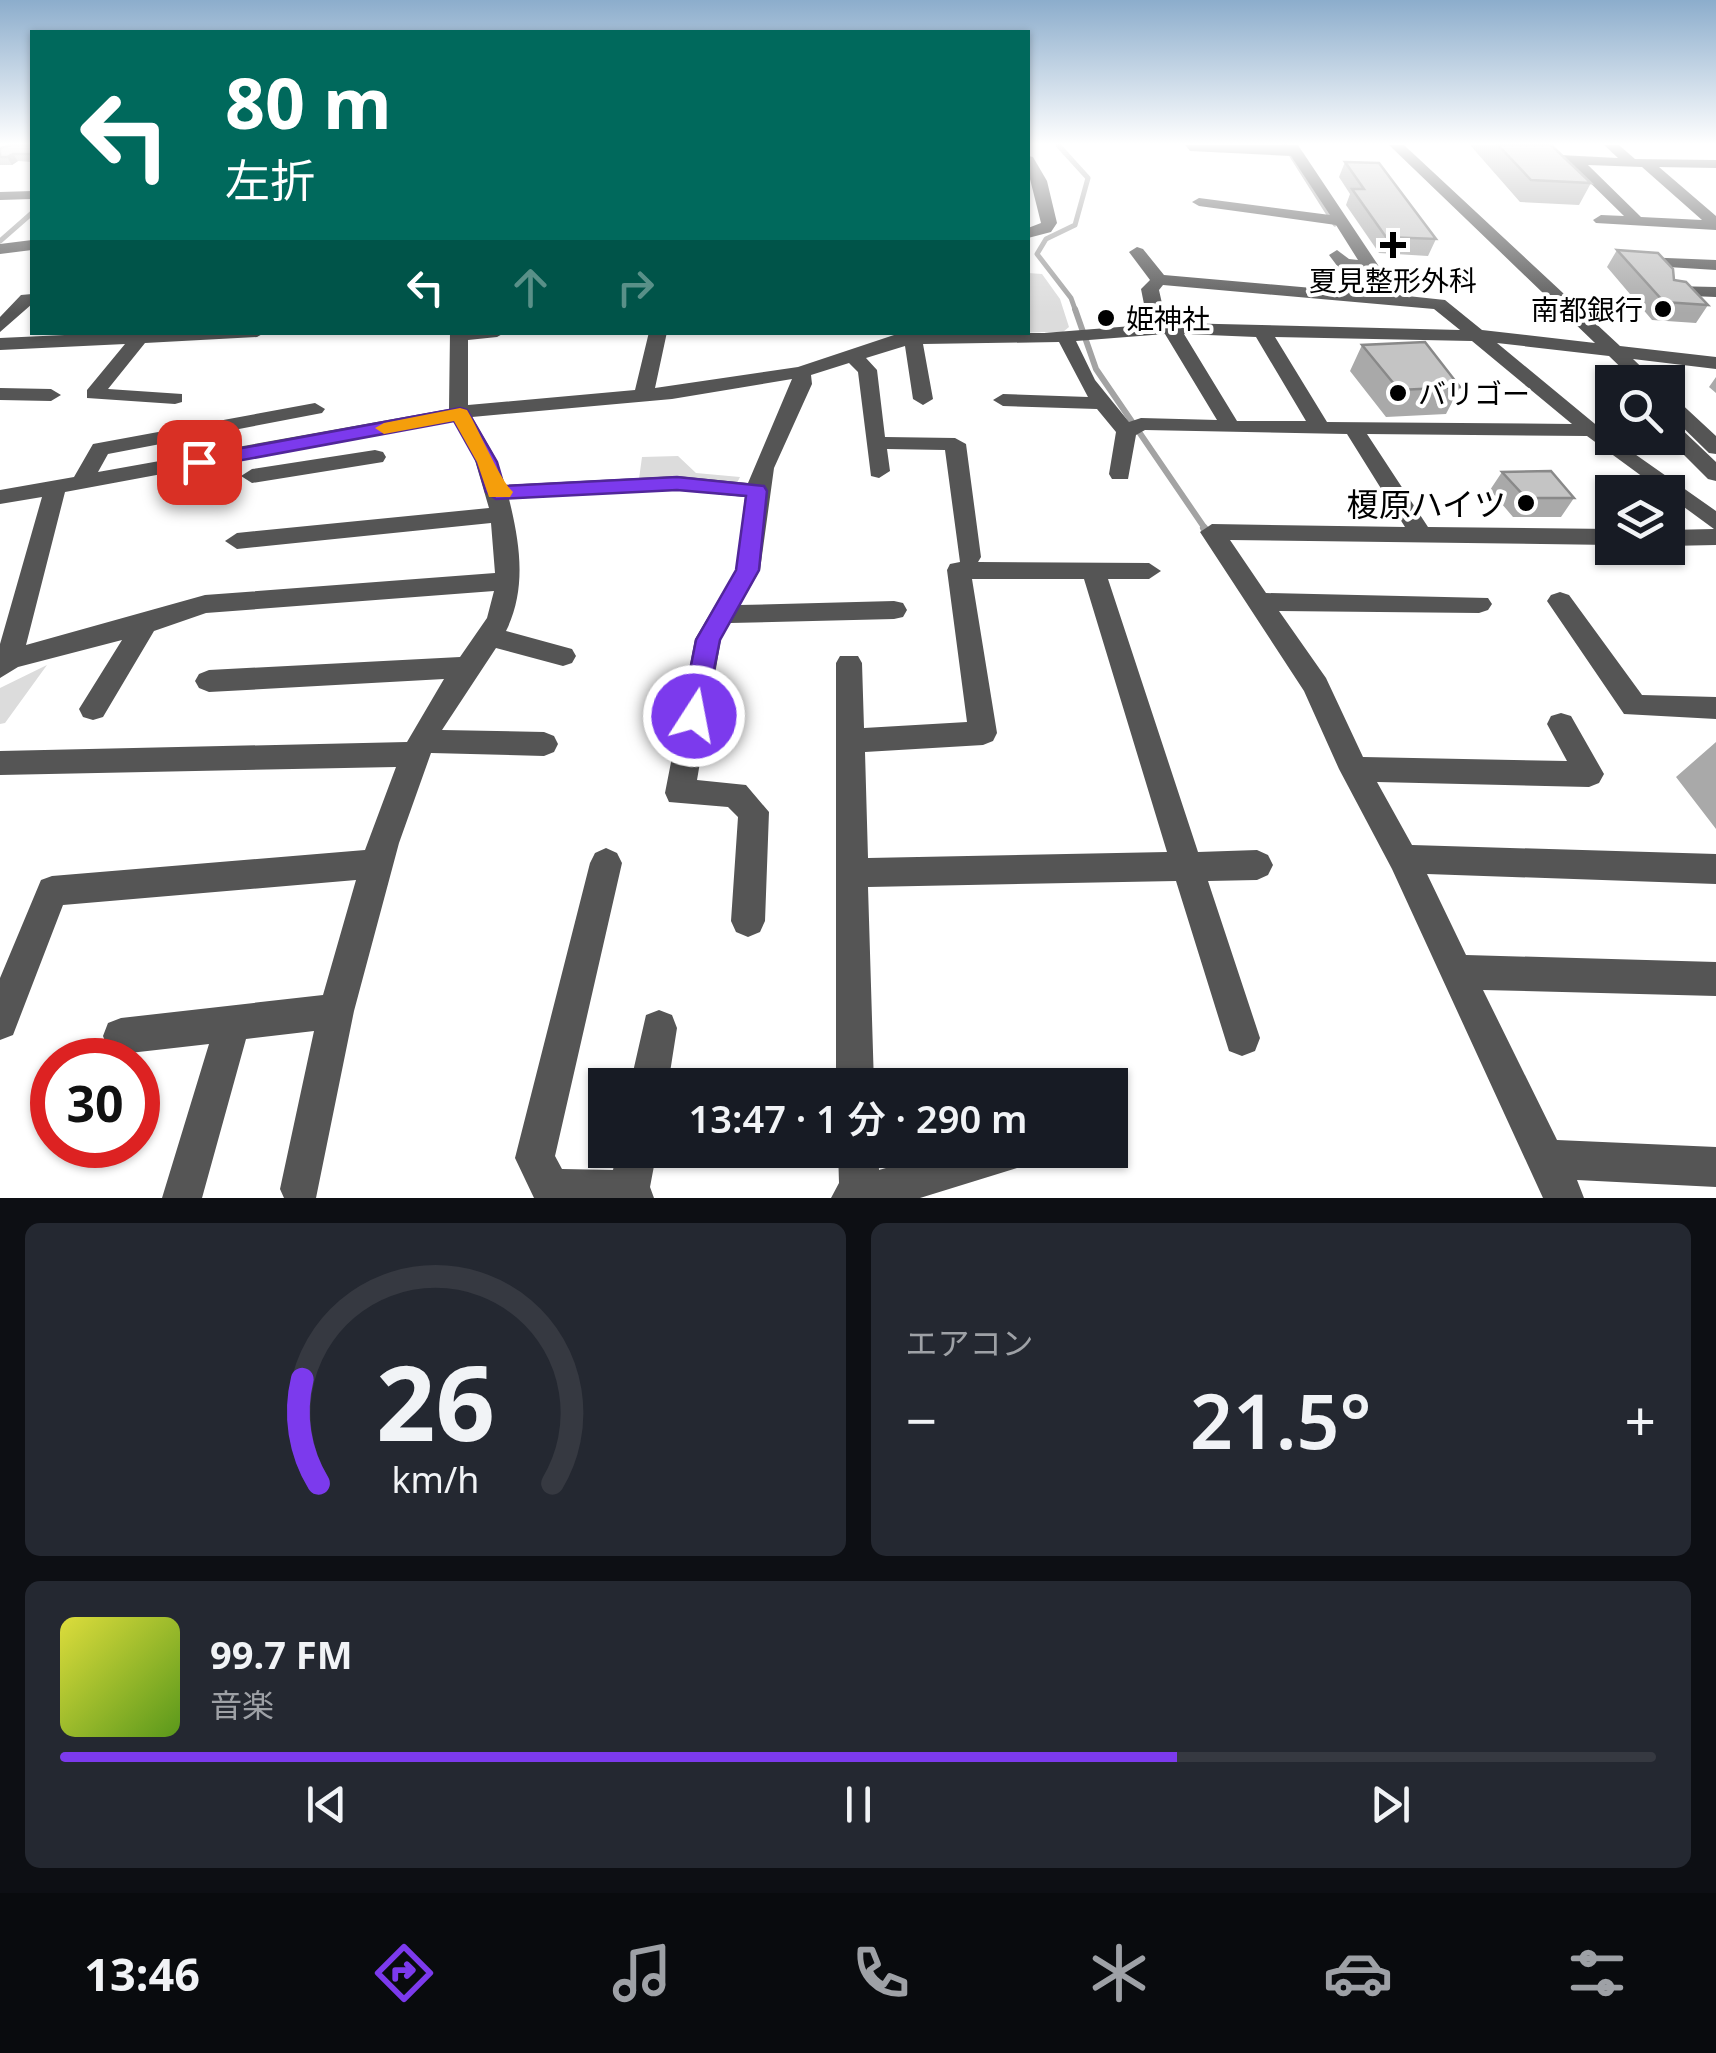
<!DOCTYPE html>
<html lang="ja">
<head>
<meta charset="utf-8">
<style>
	body { margin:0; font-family:"Noto Sans","Noto Sans JP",sans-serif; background:#242831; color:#f1f3f6; height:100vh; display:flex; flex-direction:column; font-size:38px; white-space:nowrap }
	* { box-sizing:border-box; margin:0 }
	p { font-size:32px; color:#9ea1a6 }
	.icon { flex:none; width:55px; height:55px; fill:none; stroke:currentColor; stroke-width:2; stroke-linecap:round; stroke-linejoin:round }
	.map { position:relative; height:1198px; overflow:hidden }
	.panel { display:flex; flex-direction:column; gap:25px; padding:25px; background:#0d0f14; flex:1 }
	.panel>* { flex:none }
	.hud { position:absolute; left:30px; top:30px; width:1000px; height:305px; border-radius:0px; box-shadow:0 2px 8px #0004; background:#00695c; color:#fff; overflow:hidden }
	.tools { position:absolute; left:1595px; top:365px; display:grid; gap:20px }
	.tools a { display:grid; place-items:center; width:90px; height:90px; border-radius:0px; background:#171b24; box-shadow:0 2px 8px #0004; font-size:50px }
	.speed { position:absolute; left:30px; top:1038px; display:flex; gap:20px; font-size:50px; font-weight:700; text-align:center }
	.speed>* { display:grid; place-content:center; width:130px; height:130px; border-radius:50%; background:#171b24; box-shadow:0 2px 8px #0004; line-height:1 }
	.speed .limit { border:15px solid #d22; background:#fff; color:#111 }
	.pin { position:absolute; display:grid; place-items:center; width:85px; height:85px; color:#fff; margin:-42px; border-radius:20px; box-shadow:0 5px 15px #0006 }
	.me { position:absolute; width:110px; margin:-55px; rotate:11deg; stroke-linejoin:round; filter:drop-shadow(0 0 8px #0008) }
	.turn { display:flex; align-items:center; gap:35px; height:210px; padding:0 30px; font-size:45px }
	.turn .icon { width:130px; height:130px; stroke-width:2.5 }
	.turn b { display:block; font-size:70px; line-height:85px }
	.lanes { display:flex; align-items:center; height:95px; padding:0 30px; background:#0003; justify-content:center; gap:50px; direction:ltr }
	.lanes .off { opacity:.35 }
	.big { font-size:75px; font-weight:600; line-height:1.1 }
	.panel .tile { flex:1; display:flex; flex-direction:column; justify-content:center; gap:15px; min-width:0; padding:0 35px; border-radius:15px; background:#242831 }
	.panel .dial { align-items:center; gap:0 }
	.dial svg { height:260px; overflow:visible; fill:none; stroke:#363941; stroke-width:7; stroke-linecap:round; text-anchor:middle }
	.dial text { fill:#f1f3f6; stroke:none }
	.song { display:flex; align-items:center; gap:30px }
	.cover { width:120px; height:120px; border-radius:15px; background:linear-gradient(135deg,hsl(60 70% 55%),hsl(90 70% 35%)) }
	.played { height:10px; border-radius:5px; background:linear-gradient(90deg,#7c3aed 70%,#363941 70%) }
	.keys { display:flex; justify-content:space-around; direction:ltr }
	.heat { display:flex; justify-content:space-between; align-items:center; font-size:55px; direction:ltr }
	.panel .tiles { flex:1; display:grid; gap:25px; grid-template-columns:1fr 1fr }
	.tile:last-child { grid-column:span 2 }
	.trip { position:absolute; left:588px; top:1068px; width:540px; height:100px; border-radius:0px; background:#171b24; box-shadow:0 2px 8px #0004; font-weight:600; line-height:100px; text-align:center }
	.menu { display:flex; height:160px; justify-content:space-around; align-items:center; background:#090b0e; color:#9ea1a6 }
	.menu .icon { width:70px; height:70px }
	.menu .on { color:#7c3aed }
	.menu b { font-size:45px; color:#f1f3f6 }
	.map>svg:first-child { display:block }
	.green { fill:#dcdcdc }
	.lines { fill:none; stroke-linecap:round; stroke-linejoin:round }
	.stream-far2 { stroke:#a3a3a3; stroke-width:5 }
	.stream-far1 { stroke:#a3a3a3; stroke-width:6 }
	.stream { stroke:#a3a3a3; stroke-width:8 }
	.minor { fill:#555; fill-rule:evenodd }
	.wall { fill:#a9a9a9 }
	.shaded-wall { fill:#898989 }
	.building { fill:#c4c4c4; stroke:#898989; stroke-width:2.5 }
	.route { fill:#7c3aed; stroke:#51269a; stroke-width:2.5 }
	.slow { fill:#f59e0b }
	.poi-dot { fill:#000; stroke:#fff; stroke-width:4 }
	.labels { text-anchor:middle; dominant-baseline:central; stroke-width:8; stroke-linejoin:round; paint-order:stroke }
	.far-poi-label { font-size:28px; fill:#000; stroke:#fff; text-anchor:start }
	.poi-label { font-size:32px; fill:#000; stroke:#fff; text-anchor:end }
</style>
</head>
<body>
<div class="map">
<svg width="1716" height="1198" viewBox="0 0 1716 1198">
	<rect width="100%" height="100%" fill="#fff"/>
	<path class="green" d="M1028 273 1042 274 1060 299 1069 327 1063 332H1028Z
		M678 456 696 473 740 477 737 483 639 479 642 457Z
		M47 665 5 723 0 724V688Z"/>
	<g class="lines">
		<path class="stream-far2" d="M1058 145 1088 178 1075 225 1046 239 1037 254 1071 298 1076 312
			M1285 145 1335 224
			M0 241 32 213"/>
		<path class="stream-far1" d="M1075 309 1096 369 1206 530"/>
		<path class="stream" d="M1204 528 1209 535"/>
		<path class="minor" d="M1185 145H1298L1398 295 1445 300 1482 330 1595 343 1389 145H1404L1620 346 1716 357V369L1633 359 1657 382H1636L1609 356 1497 343 1612 438 1716 511V545L1668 546V530L1714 529 1587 436 1367 434 1428 527 1612 529V545L1230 540 1266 593 1488 598 1492 604 1488 610 1479 613 1279 611 1326 678 1363 757 1567 761 1547 724 1551 716 1561 713 1571 716 1604 774 1599 783 1589 787 1377 782 1412 845 1716 854V884L1427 874 1466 955 1716 962V996L1483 990 1557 1140 1716 1147V1187L1577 1180 1584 1198H1543L1392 869 1339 769 1304 691 1200 532 1212 524 1405 527 1347 434 1145 430 1136 435 1128 479H1112L1109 474 1116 432 1097 409 1003 406 993 400 1003 394 1088 397 1059 342 923 344 933 399 923 405 913 399 905 346 866 358 877 370 885 437 955 438 966 444 981 557 978 562 1149 563 1161 571 1149 579H1108L1198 852 1257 850 1268 855 1273 865 1268 875 1257 880 1208 881 1260 1038 1255 1051 1242 1056 1229 1051 1176 881 868 887 874 1085H836V663L840 656H858L862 663 864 728 967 722 947 570 950 564 960 562 945 450 887 449 890 471 879 478 871 476 858 372 849 363 811 375 812 384 774 468 760 570 740 605 894 601 903 603 907 610 903 617 894 619 730 623 721 639 697 780 746 785 769 812 765 921 760 932 748 937 736 932 731 921 738 817 728 807 669 802 665 793 695 639 736 570 745 497 677 490 509 499C520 543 527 589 506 631L572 649 576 656 572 663 563 666 496 648 442 730 544 732 554 736 558 744 554 752 544 756 431 753 399 843 354 1011 316 1198H284L280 1189 314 1031 246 1039 202 1198H162L209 1044 121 1054 108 1049 103 1036 108 1023 121 1018 323 995 356 880 63 905 13 1035 0 1040V978L41 880 52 876 365 850 396 767 0 775V751L407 742 444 679 209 692 199 688 195 681 199 674 209 670 460 657 487 618 494 591 206 613 154 631 103 717 93 720 83 717 79 709 122 640 18 667 0 678V644L42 497 0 504V490L74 477 93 444 315 403 325 409 322 413 108 454 98 472 449 409 450 332H506L497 337 468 340V405L635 390 649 332H667L655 388 798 367 903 332 1044 333 1157 324 1145 309 1141 289 1150 280 1129 252 1137 247 1143 249 1164 275 1380 294 1365 270 1338 267 1329 255 1337 250 1349 259 1358 260 1336 225 1199 206 1192 202 1199 198 1330 215 1291 156 1190 151ZM1163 285 1434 309 1460 330 1176 323 1163 308 1159 290ZM1165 334 1217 420 1141 418 1129 422 1095 380 1076 341ZM1184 334 1256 337 1306 421H1237ZM1275 337 1472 341 1572 424 1327 422ZM792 379 748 483 677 476 505 485 495 457 472 417 672 399ZM453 420 474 457 489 508 237 533 225 541 237 549 491 523 495 573 205 595 26 645 65 492ZM972 579H1084L1167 852 868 858 865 752 983 745 993 741 997 733Z
			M1517 145H1532L1541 154 1618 158 1604 145H1619L1635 159 1716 160V168L1659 167 1716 216V230L1596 223 1593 220 1601 215 1624 216 1571 164 1532 161ZM1588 165 1642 167 1702 220 1641 217Z
			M1028 156 1033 157 1047 181 1057 223 1051 232 1028 238V228L1041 223 1028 171Z
			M32 191V199L0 200V192Z
			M32 240V250L0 254V244Z
			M1642 257 1716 260V270L1636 265V259Z
			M1671 286 1716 287V297L1665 295V287Z
			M32 294V304L0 332V317L21 295Z
			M129 332H266L257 337 145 343 108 389 182 394V402L175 404 87 398V390L125 344 0 350V338Z
			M0 388 51 389 61 395 51 401 0 400Z
			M1668 396 1675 398 1716 436V454L1709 453 1668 413Z
			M1668 421 1675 423 1716 462V481L1708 479 1667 438Z
			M375 450 383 452 386 457 383 462 252 483 241 476 252 469Z
			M1560 592 1569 595 1642 695 1716 697V719L1624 714 1547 601 1551 595Z
			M606 848 617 853 622 863 555 1156 562 1169 613 1170 617 1150H657L650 1187 654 1198H534L515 1158 590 863 595 853Z
			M659 1010 672 1015 677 1028 668 1085H630L646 1015Z
			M838 1150H878L879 1170 948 1150H1021L1023 1154 1017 1168 920 1198H831L839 1183Z"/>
	</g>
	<path class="wall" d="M32 145V162L18 161 12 165H0V148Z
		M1470 145H1551L1591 183 1579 205 1520 202Z
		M1345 162 1436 239 1428 256 1379 253 1346 205 1350 194 1339 177Z
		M1617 250 1674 280 1708 305 1696 323 1652 320 1607 267Z
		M1362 345 1460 387 1446 414 1386 417 1350 371Z
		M1716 377V393L1709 387Z
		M1502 472 1574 498 1561 517H1513L1490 490Z
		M1716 742V829L1676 777Z"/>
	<path class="shaded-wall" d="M13 154 18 161 12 165 7 157Z"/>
	<path class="building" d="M12 145H32V154H13L7 157H0V148Z
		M1498 145H1551L1591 183 1531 180Z
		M1345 162 1379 163 1436 239 1386 237 1352 189H1364Z
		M1617 250 1658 253 1673 269 1674 280 1686 282 1708 305 1664 302Z
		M1425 342 1460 387 1399 390 1362 345Z
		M1551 471 1574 498H1526L1502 472Z"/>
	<linearGradient id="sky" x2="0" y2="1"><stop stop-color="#8cadcc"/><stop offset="0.46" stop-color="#fff"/><stop offset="1" stop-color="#fff" stop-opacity="0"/></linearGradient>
	<rect width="1716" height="313" fill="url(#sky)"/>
	<path class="route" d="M460 408 467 410 497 462 504 486 677 477 764 486 767 491 759 570 720 640 703 724 694 727 685 724 681 716 696 640 736 570 746 496 677 490 496 499 486 492 477 462 454 421 199 468 189 462 199 456Z"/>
	<path class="slow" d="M460 408 467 410C479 430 501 482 513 492L510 497H489L477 462 454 421 384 434 375 428 384 423Z"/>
	<g class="poi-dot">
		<path d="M1388 230h10v10h10v10h-10v10h-10v-10h-10v-10h10z"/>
		<circle cx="1663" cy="309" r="10"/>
		<circle cx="1106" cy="318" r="10"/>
		<circle cx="1398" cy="393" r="10"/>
		<circle cx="1526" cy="503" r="10"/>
	</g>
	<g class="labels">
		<g class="far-poi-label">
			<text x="1393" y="280" text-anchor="middle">夏見整形外科</text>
			<text x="1643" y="309" text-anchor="end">南都銀行</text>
			<text x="1126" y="318">姫神社</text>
			<text x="1418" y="393">バリゴー</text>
		</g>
		<g class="poi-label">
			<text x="1506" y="503">榎原ハイツ</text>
		</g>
	</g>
</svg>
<div class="tools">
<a><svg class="icon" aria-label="search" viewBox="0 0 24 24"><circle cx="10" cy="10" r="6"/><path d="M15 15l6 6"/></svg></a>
<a><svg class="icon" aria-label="layers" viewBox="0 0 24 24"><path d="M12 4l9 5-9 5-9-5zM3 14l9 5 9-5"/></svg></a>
</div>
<div class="speed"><div class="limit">30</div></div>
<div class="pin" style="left:199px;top:462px;background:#d93025"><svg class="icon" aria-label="arrive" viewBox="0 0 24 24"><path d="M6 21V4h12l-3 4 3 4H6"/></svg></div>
<svg class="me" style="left:694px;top:716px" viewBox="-20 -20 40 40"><circle r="17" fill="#7c3aed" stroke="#fff" stroke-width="3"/><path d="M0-11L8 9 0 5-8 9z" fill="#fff"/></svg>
<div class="trip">13:47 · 1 分 · 290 m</div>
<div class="hud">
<div class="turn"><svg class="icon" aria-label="left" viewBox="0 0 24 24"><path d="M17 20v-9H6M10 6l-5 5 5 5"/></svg><div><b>80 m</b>左折</div></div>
<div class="lanes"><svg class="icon" aria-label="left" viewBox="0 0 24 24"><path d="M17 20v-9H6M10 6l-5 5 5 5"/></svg><svg class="icon off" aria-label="ahead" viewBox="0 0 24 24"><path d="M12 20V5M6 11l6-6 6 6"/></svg><svg class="icon off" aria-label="right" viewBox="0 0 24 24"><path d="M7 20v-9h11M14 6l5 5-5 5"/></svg></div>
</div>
</div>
<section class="panel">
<div class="tiles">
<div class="tile dial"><svg viewBox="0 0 100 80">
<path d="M14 69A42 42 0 1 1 86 69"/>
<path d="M14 69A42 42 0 0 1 9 37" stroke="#7c3aed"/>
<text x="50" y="56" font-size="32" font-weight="700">26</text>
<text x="50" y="72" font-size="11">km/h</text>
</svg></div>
<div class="tile"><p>エアコン</p>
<div class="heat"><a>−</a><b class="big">21.5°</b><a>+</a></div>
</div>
<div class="tile">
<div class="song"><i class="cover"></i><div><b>99.7 FM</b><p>音楽</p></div></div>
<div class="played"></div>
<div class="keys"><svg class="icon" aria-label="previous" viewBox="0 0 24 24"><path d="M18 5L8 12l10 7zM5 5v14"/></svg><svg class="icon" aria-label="pause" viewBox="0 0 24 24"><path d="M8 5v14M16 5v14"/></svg><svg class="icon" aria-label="next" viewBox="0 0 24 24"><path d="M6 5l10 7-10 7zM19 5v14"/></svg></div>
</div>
</div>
</section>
<nav class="menu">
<b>13:46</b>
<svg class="icon on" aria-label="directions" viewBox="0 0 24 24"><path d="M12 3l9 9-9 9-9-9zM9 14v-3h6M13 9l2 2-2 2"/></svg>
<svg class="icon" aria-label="music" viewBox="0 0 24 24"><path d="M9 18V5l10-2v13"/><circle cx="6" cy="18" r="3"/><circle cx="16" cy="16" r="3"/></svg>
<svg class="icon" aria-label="phone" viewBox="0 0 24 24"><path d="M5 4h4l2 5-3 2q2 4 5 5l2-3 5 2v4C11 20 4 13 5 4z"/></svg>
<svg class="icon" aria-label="climate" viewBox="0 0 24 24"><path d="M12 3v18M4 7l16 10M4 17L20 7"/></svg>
<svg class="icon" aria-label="car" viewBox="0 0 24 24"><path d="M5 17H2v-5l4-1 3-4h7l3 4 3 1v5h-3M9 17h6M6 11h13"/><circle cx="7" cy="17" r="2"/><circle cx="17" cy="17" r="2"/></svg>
<svg class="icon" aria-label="filters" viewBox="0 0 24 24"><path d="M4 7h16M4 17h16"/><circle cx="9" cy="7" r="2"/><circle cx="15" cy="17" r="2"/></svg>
</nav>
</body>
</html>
